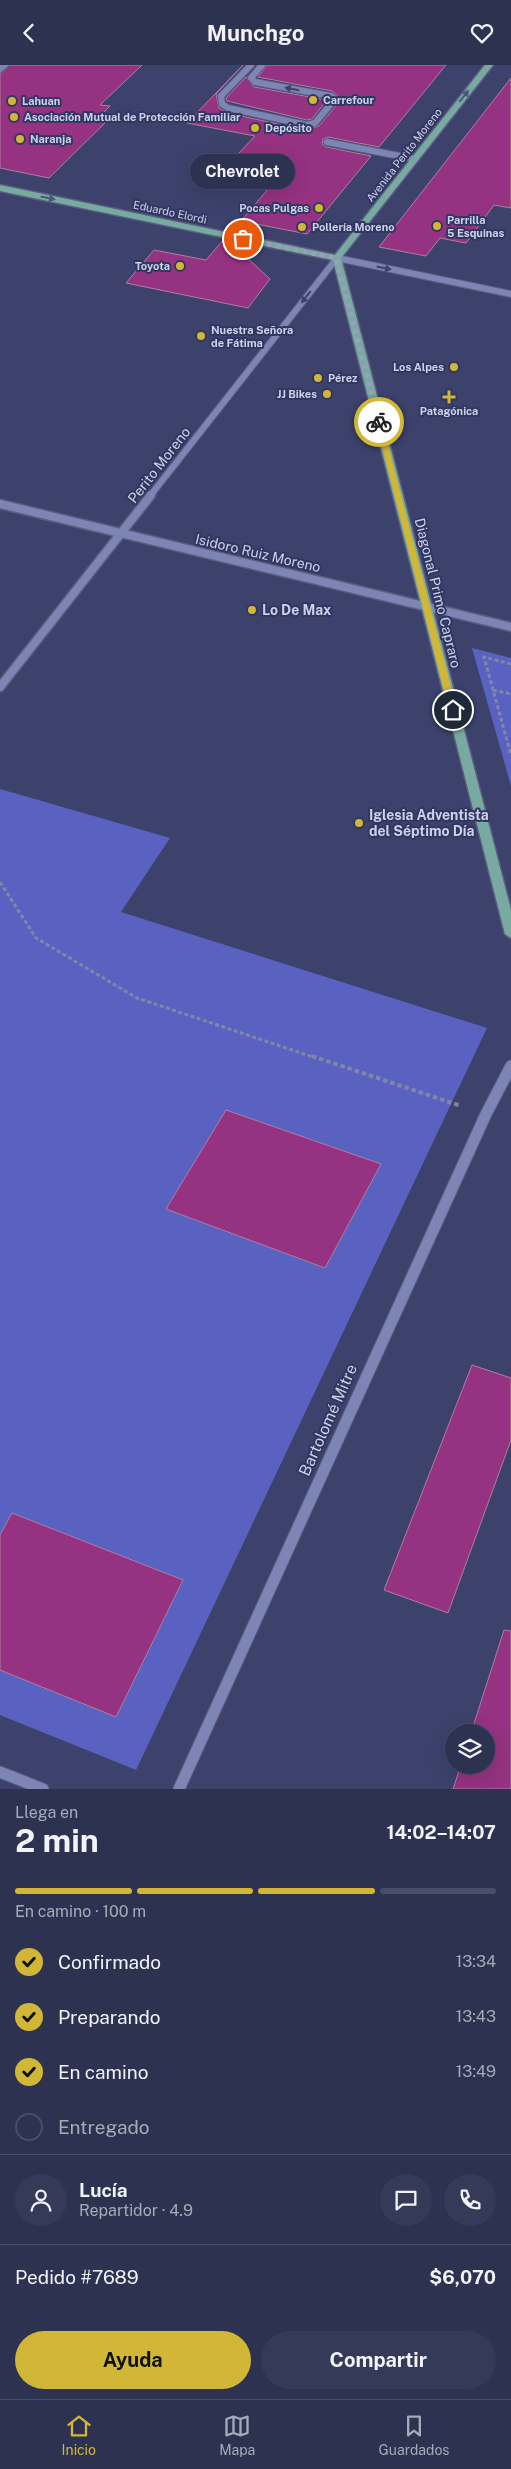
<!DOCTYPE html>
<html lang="es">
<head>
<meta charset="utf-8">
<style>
  body { margin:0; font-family:"Public Sans",sans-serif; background:#353a58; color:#f1f3f6; height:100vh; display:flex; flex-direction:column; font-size:19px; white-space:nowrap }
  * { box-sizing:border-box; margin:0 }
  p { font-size:16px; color:#a7aab7 }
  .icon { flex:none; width:28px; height:28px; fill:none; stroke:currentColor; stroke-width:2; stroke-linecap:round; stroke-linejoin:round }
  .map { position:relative; height:1724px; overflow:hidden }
  .sheet { display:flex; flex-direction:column; background:#2d3251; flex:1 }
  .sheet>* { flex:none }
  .tools { position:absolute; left:445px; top:1659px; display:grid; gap:10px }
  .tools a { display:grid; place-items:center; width:50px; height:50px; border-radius:50%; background:#2d3251; box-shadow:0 5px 20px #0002,0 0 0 1px #484d68; font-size:25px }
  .pin { position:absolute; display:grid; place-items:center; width:42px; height:42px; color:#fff; margin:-21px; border:2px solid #fff; border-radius:50%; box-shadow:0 1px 5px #0007 }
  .courier { position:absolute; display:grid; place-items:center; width:50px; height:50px; margin:-25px; border:4px solid #d2b736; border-radius:50%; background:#fff; color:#222; box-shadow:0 1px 6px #0007 }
  .bubble { position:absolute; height:35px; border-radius:18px; background:#2d3251; box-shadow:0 5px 20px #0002,0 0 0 1px #484d68; font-size:16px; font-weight:700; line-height:35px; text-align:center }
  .headline em { font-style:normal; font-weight:700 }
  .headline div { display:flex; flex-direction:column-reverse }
  .headline { display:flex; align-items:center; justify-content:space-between; height:85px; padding:0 15px }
  h1 { font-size:32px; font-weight:700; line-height:38px }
  .bar { display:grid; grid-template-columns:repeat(4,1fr); gap:8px 5px; align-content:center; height:60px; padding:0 15px }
  .bar i { height:6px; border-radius:4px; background:#484d68 }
  .bar .on { background:#d2b736 }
  .bar p { grid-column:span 4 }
  .line { display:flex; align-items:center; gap:12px; padding:0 15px; border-top:1px solid #484d68 }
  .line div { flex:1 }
  .round { display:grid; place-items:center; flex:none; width:52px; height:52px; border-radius:26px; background:#353a58 }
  ol { padding:0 15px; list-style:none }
  li { display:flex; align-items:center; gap:15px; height:55px }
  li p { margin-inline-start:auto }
  li .icon { padding:5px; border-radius:50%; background:#d2b736; color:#111; stroke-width:4 }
  li:last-child { color:#a7aab7 }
  li i { width:28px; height:28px; border:2px solid #484d68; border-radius:50% }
  .button { display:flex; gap:10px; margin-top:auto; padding:10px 15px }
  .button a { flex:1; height:58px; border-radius:30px; background:#d2b736; color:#111; font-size:20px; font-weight:700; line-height:58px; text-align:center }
  .button a+a { background:#353a58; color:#f1f3f6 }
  header { display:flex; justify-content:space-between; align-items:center; height:65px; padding:0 15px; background:#2d3251; font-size:22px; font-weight:700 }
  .menu { display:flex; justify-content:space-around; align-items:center; height:70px; border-top:1px solid #484d68; background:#2d3251; font-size:14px; color:#a7aab7 }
  .menu a { display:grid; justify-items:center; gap:2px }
  .menu .on { color:#d2b736 }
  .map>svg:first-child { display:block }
  .green { fill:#5a62c1 }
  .building { fill:#953281; stroke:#ad7fa0 }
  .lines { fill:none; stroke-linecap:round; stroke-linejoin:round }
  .minor-far2-casing { stroke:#5a5e81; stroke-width:8 }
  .minor-far1-casing { stroke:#5a5e81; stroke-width:11 }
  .minor-casing { stroke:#5a5e81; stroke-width:13 }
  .major-casing { stroke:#5a5e81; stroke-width:3 }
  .path-far1 { stroke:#8186a9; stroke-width:3; stroke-dasharray:4 2.5; stroke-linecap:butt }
  .path { stroke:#8186a9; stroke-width:4; stroke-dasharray:4.5 3; stroke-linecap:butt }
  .minor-far2 { stroke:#7d85b4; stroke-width:6 }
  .minor-far1 { stroke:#7d85b4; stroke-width:8 }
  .minor { stroke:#7d85b4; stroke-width:11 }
  .major { fill:#79aaa1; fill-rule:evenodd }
  .oneway { fill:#3d436d }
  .oneway2 { fill:#475a74 }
  .route { fill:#d2b736 }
  .done { stroke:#9a9fbf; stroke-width:5; stroke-dasharray:0 9 }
  .poi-dot { fill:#d2b736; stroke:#323761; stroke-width:2 }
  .labels { text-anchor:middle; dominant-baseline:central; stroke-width:4; stroke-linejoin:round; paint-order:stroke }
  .far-poi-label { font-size:11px; font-weight:bold; fill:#ccd1eb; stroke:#323761; text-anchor:start }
  .far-street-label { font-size:11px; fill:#ccd1eb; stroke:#323761 }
  .street-label { font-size:14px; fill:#ccd1eb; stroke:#323761 }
  .poi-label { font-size:14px; font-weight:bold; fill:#ccd1eb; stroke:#323761; text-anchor:start }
  .near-street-label { font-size:16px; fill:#ccd1eb; stroke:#323761 }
</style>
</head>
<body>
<header><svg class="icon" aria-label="back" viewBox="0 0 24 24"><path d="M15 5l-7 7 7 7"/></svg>Munchgo<svg class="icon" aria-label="heart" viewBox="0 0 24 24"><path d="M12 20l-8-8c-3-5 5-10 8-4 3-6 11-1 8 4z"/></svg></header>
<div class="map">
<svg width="511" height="1724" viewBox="0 0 511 1724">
  <rect width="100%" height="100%" fill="#3c426c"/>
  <path class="green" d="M472 583 511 593V721Z
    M0 724 170 773 121 847 487 963 136 1705 0 1650Z"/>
  <path class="building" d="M10 0H142L100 40 110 41 98 53 108 55 49 113 0 103V9Z
    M243 0 216 29 219 43 227 48 306 65 319 61 339 37V32L332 26 258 12 267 0H446L379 82 328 72 323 74 322 79 326 82 371 91 307 169 241 156 274 117 222 106 255 71 187 58Z
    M246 12 254 22 327 35 312 54 307 55 227 36 226 33Z
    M511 13V143L494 140 466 178 440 173 426 191 379 182Z
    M224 174 228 175 270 214 248 243 126 218 154 185 206 195Z
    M226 1045 381 1099 325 1203 166 1144Z
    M472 1300 511 1313V1375L448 1548 384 1525Z
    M12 1448 183 1515 116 1652 0 1605V1470Z
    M504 1565 511 1566V1724H453L461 1700H486V1668H471Z"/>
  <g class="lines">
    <g class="minor-far2-casing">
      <path id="minor-far2" d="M251 0 221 31 222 39 228 43 307 60 315 58 335 34 331 31 255 17 251 13 262 0
        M0 4 5 0
        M327 77 415 94
        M150 431 337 193 511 229"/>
    </g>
    <g class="minor-far1-casing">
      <path id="minor-far1" d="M0 439 511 562
        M0 622 151 430"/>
    </g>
    <g class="minor-casing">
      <path id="minor" d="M0 1707 43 1724
        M179 1724 486 1049 511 1001"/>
    </g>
    <g class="major-casing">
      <path id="major" d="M485 0H493L341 193 511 845V873L505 869 333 195 0 126V120L335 190Z"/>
    </g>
    <path class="path-far1" d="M511 599 484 592 511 690
      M493 625 511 629
      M0 817 36 873 137 933 316 993"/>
    <path class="path" d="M312 991 461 1041"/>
    <use href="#minor-far2" class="minor-far2"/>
    <use href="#minor-far1" class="minor-far1"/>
    <use href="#minor" class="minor"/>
    <use href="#major" class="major"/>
  </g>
  <defs><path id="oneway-solid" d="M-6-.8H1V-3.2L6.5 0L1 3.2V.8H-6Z" transform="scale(1.25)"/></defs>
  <g class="oneway">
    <use href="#oneway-solid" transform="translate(292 24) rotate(-170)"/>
    <use href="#oneway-solid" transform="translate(384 203) rotate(12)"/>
    <use href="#oneway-solid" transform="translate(306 232) rotate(128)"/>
  </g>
  <g class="oneway2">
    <use href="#oneway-solid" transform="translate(464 31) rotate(-52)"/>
    <use href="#oneway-solid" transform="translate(48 133) rotate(12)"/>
  </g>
  <path class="route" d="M379 355 382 357 457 645 453 647 449 645 376 357Z"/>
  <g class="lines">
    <path class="done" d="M243 174 336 193 379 357"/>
  </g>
  <g class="poi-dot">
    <circle cx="313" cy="35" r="5"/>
    <circle cx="12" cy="36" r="5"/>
    <circle cx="14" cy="52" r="5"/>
    <circle cx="255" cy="63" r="5"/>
    <circle cx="20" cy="74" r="5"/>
    <circle cx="319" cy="143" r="5"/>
    <circle cx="437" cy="161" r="5"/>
    <circle cx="302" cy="162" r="5"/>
    <circle cx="180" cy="201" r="5"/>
    <circle cx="201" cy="271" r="5"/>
    <circle cx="454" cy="302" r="5"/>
    <circle cx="318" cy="313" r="5"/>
    <circle cx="327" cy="329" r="5"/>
    <path d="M446.5 324.5h5v5h5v5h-5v5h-5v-5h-5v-5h5z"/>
    <circle cx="252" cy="545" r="5"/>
    <circle cx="359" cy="758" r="5"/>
  </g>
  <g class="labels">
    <g class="far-poi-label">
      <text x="323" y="35">Carrefour</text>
      <text x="22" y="36">Lahuan</text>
      <text x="24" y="52">Asociación Mutual de Protección Familiar</text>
      <text x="265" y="63">Depósito</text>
      <text x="30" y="74">Naranja</text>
      <text x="309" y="143" text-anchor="end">Pocas Pulgas</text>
      <text x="447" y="155">Parrilla<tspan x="447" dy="13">5 Esquinas</tspan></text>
      <text x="312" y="162">Pollería Moreno</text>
      <text x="170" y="201" text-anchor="end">Toyota</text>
      <text x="211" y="265">Nuestra Señora<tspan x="211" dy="13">de Fátima</tspan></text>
      <text x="444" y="302" text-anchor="end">Los Alpes</text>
      <text x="328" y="313">Pérez</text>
      <text x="317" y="329" text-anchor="end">JJ Bikes</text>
      <text x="449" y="346" text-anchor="middle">Patagónica</text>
    </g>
    <g class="far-street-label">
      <text transform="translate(404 90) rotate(-52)">Avenida Perito Moreno</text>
      <text transform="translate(170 147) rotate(12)">Eduardo Elordi</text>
    </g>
    <g class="street-label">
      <text transform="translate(159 400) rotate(-52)">Perito Moreno</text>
      <text transform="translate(258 488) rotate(13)">Isidoro Ruiz Moreno</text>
      <text transform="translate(438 528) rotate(76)">Diagonal Primo Capraro</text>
    </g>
    <g class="poi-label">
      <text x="262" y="545">Lo De Max</text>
      <text x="369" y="750">Iglesia Adventista<tspan x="369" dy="16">del Séptimo Día</tspan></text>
    </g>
    <g class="near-street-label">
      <text transform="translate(328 1355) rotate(-66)">Bartolomé Mitre</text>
    </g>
  </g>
</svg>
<div class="tools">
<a><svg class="icon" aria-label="layers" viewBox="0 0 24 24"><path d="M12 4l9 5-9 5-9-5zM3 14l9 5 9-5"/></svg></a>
</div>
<div class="pin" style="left:243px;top:174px;background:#ea580c"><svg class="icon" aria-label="bag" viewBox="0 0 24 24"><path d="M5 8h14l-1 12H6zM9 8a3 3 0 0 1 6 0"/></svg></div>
<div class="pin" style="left:453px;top:645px;background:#1f2937"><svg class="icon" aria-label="home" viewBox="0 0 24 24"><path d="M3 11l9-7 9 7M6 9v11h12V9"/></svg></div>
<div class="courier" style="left:379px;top:357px"><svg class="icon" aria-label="bike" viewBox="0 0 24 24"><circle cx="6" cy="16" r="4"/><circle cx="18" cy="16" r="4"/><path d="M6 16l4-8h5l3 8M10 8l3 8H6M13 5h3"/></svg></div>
<div class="bubble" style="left:190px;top:89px;width:105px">Chevrolet</div>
</div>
<section class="sheet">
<div class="headline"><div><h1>2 min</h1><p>Llega en</p></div><em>14:02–14:07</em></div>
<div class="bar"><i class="on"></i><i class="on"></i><i class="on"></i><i></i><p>En camino · 100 m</p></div>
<ol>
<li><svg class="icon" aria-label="check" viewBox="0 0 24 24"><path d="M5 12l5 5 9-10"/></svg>Confirmado<p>13:34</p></li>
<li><svg class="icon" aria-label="check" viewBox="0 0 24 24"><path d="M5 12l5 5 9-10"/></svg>Preparando<p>13:43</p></li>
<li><svg class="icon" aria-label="check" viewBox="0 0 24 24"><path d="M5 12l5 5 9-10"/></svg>En camino<p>13:49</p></li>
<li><i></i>Entregado</li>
</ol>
<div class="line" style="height:90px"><a class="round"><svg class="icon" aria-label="person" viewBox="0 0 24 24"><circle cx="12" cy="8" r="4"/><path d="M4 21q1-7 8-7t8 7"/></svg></a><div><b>Lucía</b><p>Repartidor · 4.9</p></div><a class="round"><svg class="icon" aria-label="chat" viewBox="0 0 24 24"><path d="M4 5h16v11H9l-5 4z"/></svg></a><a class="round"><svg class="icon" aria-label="phone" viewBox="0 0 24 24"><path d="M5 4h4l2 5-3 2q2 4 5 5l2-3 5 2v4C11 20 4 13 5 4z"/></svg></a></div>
<div class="line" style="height:65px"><div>Pedido #7689</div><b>$6,070</b></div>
<div class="button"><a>Ayuda</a><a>Compartir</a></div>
</section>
<nav class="menu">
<a class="on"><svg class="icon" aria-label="home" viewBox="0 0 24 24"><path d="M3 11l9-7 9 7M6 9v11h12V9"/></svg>Inicio</a>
<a><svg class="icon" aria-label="map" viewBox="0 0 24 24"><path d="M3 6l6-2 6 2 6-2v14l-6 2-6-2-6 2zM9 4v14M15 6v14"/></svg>Mapa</a>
<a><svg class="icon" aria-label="saved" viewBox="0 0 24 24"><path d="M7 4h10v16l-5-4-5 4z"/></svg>Guardados</a>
</nav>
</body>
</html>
